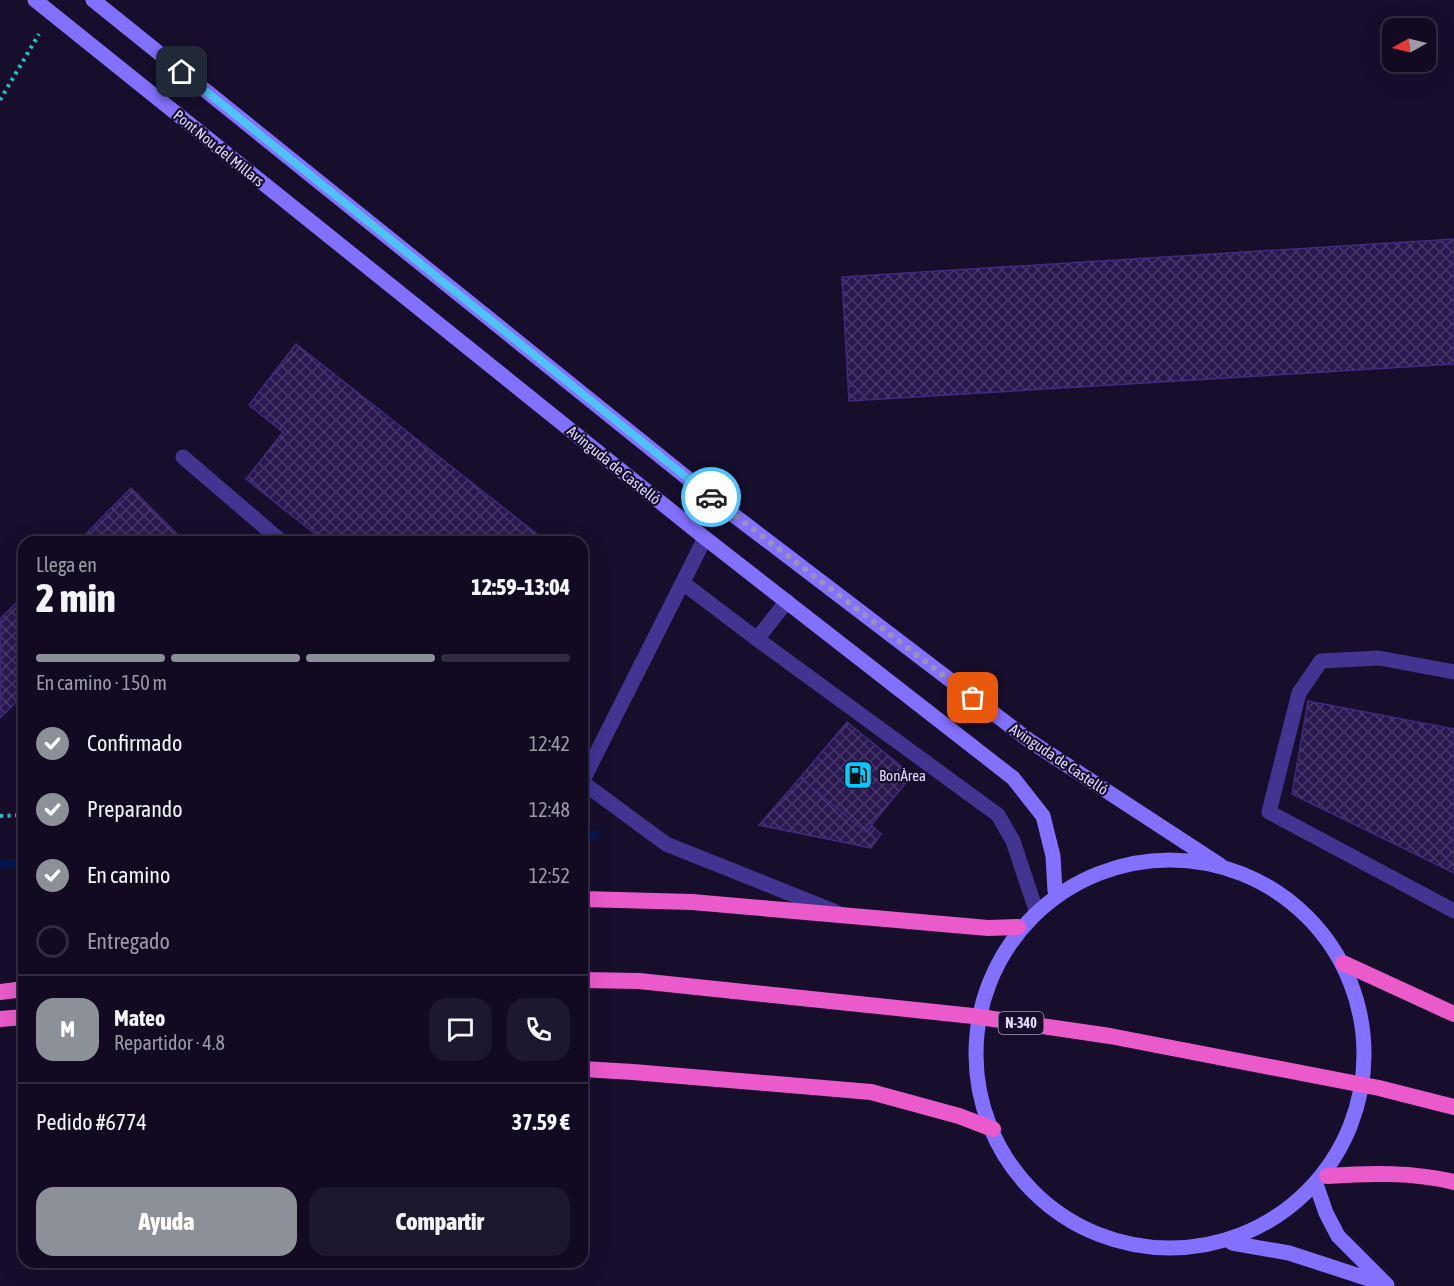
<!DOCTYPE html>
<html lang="es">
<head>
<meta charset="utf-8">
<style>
  body { margin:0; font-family:"Asap Condensed",sans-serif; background:#1e182e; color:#f1f3f6; height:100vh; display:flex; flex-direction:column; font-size:22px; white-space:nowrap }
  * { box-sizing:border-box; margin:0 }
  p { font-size:20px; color:#9c9aa5 }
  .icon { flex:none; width:33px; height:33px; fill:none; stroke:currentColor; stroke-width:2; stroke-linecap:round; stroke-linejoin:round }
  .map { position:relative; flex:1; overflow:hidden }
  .details { position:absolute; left:18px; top:536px; width:570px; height:732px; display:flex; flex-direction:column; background:#110a21; border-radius:18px; box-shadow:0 6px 24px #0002,0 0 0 2px #302b3f }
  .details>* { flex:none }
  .needle { width:39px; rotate:262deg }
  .fabs { position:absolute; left:1382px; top:18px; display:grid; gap:12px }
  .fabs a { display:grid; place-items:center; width:54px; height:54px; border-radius:12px; background:#110a21; box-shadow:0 6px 24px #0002,0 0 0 2px #302b3f; font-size:30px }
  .pin { position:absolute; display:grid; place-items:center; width:51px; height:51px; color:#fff; margin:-26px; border-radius:12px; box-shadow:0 3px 9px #0006 }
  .courier { position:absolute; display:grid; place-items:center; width:60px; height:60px; margin:-30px; border:4px solid #4fc3f7; border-radius:50%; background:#fff; color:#222; box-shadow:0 2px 8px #0007 }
  .head em { font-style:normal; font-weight:800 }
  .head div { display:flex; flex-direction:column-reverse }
  .head { display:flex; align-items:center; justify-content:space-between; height:102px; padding:0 18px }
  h1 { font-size:39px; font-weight:800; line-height:45px }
  .bar { display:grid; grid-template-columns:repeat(4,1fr); gap:9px 6px; align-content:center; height:72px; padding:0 18px }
  .bar i { height:8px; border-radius:4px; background:#302b3f }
  .bar .active { background:#8c9099 }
  .bar p { grid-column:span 4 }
  .line { display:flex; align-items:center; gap:15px; padding:0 18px; border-top:2px solid #302b3f }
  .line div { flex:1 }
  .round { display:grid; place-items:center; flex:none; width:63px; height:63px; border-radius:18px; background:#1e182e }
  ol { padding:0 18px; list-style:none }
  li { display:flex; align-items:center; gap:18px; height:66px }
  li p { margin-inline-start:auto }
  li .icon { padding:6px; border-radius:50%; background:#8c9099; color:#fff; stroke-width:4 }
  li:last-child { color:#9c9aa5 }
  li i { width:33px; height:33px; border:3px solid #302b3f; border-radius:50% }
  .action { display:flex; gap:12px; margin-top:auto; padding:12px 18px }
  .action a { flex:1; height:69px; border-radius:18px; background:#8c9099; color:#fff; font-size:24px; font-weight:800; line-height:69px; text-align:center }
  .action a+a { background:#1e182e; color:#f1f3f6 }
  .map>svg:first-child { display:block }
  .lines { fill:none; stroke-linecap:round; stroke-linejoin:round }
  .stream { stroke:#05184e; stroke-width:9 }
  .building { fill:url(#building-cross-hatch); stroke:#42287e; stroke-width:1.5 }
  .path { stroke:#23c1c9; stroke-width:4; stroke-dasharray:3 4.5; stroke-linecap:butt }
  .service { stroke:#423490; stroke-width:15 }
  .secondary { stroke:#8470ff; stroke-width:15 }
  .trunk { stroke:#ea5aca; stroke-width:16 }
  .done { stroke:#9b92b5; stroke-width:6; stroke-dasharray:0 10.8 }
  .route { stroke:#4fc3f7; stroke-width:8 }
  .labels { text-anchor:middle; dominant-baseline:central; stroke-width:4.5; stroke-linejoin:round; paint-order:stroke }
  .shield { fill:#170e2c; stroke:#a59cc0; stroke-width:1.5 }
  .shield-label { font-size:14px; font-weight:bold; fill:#e2d9ff }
  .street-label { font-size:15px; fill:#e2d9ff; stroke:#170e2c }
  .poi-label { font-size:15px; fill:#e2d9ff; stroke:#170e2c; text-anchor:start }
</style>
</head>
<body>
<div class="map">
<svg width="1454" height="1286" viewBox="0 0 1454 1286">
  <defs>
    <pattern id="building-cross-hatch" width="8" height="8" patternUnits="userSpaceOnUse" patternTransform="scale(1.5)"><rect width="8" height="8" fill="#29184f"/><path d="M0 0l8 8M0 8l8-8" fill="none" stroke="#483969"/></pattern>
  </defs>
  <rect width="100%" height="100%" fill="#170e2c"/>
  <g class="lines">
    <path class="stream" d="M582 835H596
      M0 864 24 863"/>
  </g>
  <path class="building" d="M1454 239V364L849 401 842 277Z
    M296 344 547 542H325L246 479 283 432 249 405Z
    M131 488 180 537 176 542H78Z
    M24 595V694L0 718V619Z
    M1308 701 1454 729V873L1292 794Z
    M847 722 912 775 866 832 800 778Z
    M800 778 866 832 872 826 881 834 871 848 759 825Z"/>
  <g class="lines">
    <path class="path" d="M0 100 39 34
      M0 816 24 815"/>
    <path class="service" d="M183 457 282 542
      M683 583 757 639 998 815 1013 841 1035 907
      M757 639 787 601
      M1454 672 1379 658 1321 661 1299 693 1269 812 1454 911
      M582 782 666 844 836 912
      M582 782 705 538"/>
    <path class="secondary" d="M35 0 705 538 1013 778 1043 816 1053 856 1055 891
      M93 0 727 510 1030 741 1220 865
      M976 1054a194 194 0 1 1 388 0a194 194 0 1 1-388 0Z
      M1317 1187 1326 1213 1338 1236 1385 1283
      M1232 1243 1289 1253 1387 1285"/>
    <path class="trunk" d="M582 899 692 902 988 928 1018 927
      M1343 963 1454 1014
      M582 980 639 981 973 1016 1110 1036 1379 1088 1454 1107
      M0 992 24 989
      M0 1019 24 1017
      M582 1069 633 1072 871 1092 959 1116 993 1129
      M1327 1176C1370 1173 1413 1172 1454 1182"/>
  </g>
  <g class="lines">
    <path class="done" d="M711 497 973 698"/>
    <path class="route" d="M182 72 711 497"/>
  </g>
  <defs>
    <g id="fuel-square" transform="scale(1.5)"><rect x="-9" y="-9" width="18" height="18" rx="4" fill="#05cbff" stroke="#170e2c"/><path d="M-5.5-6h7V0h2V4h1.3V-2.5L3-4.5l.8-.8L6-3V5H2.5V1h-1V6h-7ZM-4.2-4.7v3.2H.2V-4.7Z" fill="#111"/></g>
  </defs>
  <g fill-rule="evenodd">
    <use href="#fuel-square" x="858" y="775"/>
  </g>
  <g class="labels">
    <rect class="shield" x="998.5" y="1012" width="45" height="22" rx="4.5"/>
    <g class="shield-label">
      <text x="1021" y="1023">N-340</text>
    </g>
    <g class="street-label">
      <text transform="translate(219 148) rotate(39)">Pont Nou del Millars</text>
      <text transform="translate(614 465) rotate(39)">Avinguda de Castelló</text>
      <text transform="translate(1059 759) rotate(34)">Avinguda de Castelló</text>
    </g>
    <g class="poi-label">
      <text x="879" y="775">BonÀrea</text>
    </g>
  </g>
</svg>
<div class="fabs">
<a><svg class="needle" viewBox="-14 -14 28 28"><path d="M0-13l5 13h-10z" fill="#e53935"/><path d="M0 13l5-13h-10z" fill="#9c9aa5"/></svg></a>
</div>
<div class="pin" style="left:973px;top:698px;background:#ea580c"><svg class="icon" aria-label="bag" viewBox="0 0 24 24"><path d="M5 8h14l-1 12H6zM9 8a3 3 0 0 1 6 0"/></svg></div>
<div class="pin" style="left:182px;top:72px;background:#1f2937"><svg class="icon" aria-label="home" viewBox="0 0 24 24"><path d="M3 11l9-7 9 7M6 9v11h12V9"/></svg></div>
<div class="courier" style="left:711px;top:497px"><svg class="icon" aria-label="car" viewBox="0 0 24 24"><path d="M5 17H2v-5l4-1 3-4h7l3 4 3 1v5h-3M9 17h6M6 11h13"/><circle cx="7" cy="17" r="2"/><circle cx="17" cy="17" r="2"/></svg></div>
<section class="details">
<div class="head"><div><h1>2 min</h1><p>Llega en</p></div><em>12:59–13:04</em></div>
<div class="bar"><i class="active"></i><i class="active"></i><i class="active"></i><i></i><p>En camino · 150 m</p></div>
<ol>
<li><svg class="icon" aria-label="check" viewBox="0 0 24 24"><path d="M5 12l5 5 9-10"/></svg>Confirmado<p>12:42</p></li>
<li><svg class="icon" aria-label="check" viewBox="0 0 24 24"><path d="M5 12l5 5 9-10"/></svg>Preparando<p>12:48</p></li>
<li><svg class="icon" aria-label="check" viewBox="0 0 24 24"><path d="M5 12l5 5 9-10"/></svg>En camino<p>12:52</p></li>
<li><i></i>Entregado</li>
</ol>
<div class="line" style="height:108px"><b class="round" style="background:#8c9099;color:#fff">M</b><div><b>Mateo</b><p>Repartidor · 4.8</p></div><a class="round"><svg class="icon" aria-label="chat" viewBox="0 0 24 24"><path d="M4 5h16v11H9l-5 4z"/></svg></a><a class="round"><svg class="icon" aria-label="phone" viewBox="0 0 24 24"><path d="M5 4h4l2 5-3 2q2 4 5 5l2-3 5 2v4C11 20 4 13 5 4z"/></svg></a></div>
<div class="line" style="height:78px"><div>Pedido #6774</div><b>37.59 €</b></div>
<div class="action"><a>Ayuda</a><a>Compartir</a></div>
</section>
</div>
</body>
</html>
